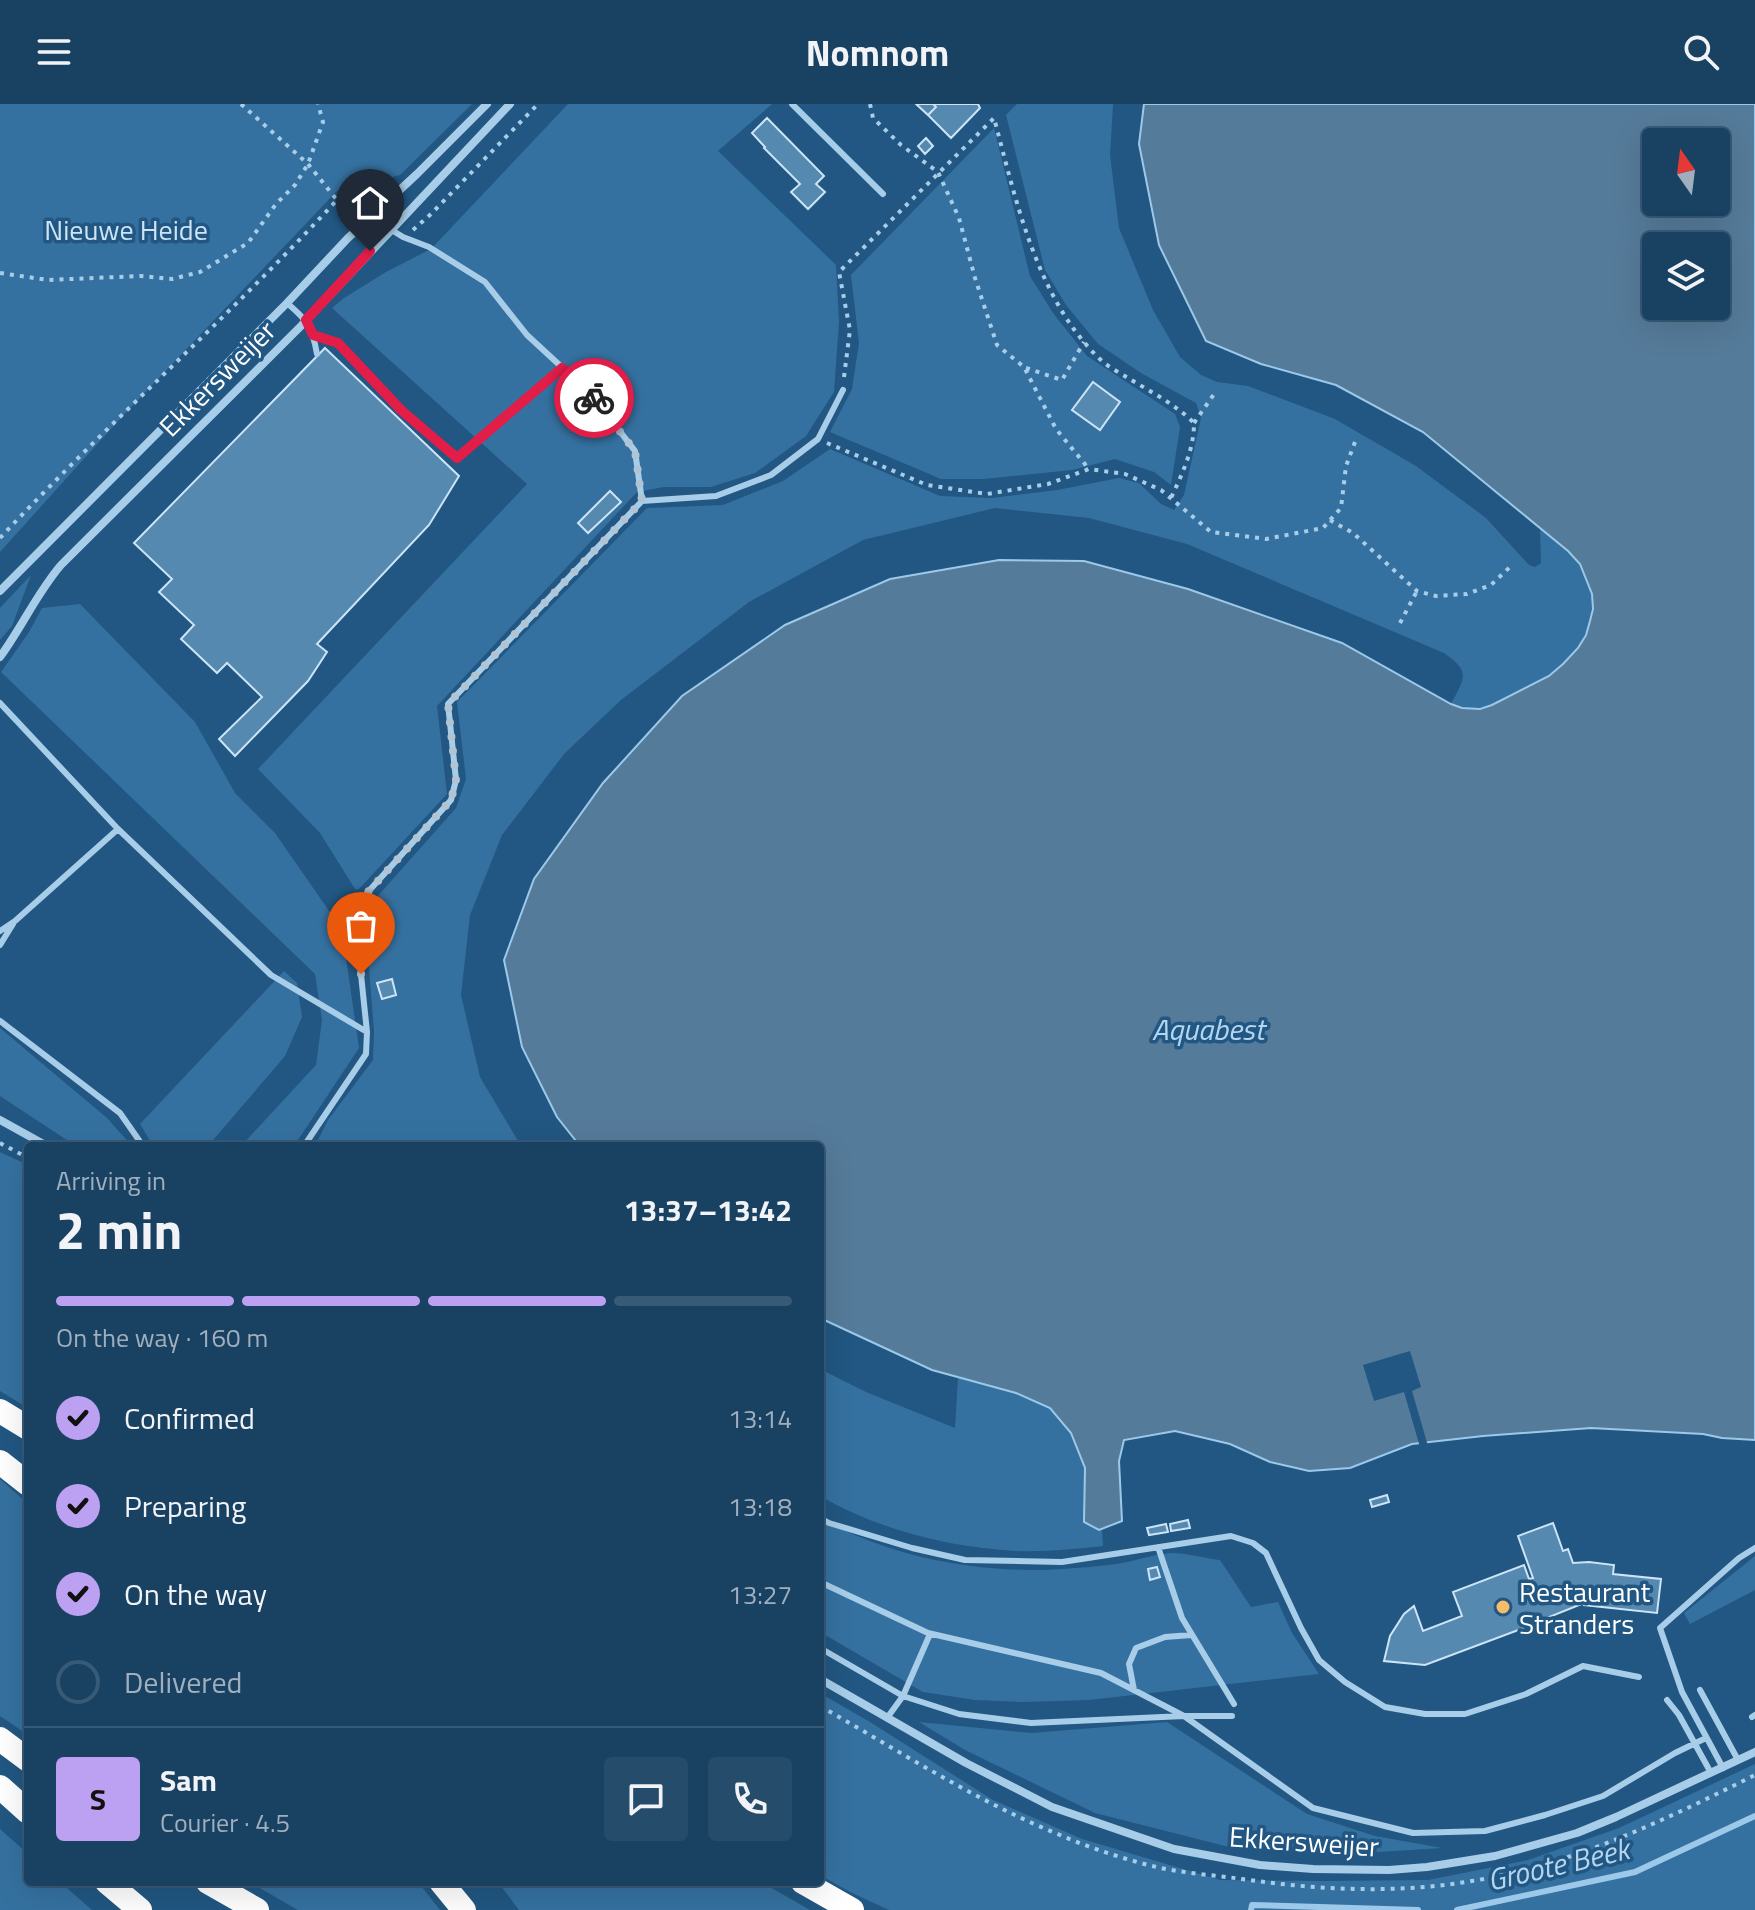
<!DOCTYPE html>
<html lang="en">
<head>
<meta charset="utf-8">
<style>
  body { margin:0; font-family:"Titillium Web",sans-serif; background:#264c6b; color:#f1f3f6; height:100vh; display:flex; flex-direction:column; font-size:30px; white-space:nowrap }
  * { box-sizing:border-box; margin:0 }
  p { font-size:26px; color:#9fafbe }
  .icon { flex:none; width:44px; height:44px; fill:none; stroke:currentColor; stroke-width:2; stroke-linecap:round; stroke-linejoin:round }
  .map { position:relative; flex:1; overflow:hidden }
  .side { position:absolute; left:24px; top:1038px; width:800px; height:744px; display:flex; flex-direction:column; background:#194162; border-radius:8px; box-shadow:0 8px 32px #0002,0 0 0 2px #375a77 }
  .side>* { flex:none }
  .needle { width:52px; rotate:346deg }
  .tools { position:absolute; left:1642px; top:24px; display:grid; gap:16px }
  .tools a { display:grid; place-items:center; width:88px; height:88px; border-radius:8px; background:#194162; box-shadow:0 8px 32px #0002,0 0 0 2px #375a77; font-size:40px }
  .pin { position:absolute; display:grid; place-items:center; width:68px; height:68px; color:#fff; margin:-82px -34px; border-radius:50% 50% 50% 0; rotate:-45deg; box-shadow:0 0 8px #0007 }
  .pin .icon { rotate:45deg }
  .courier { position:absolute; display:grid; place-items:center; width:80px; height:80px; margin:-40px; border:6px solid #e11d48; border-radius:50%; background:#fff; color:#222; box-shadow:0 2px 10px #0007 }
  .summary em { font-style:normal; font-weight:700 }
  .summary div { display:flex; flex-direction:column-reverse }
  .summary { display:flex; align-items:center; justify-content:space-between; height:136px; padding:0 32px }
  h1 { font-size:52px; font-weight:700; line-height:60px }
  .bar { display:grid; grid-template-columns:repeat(4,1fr); gap:12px 8px; align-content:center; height:96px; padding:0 32px }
  .bar i { height:10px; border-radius:6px; background:#375a77 }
  .bar .active { background:#bca0f2 }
  .bar p { grid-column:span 4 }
  .line { display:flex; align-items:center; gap:20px; padding:0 32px; border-top:2px solid #375a77 }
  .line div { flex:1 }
  .round { display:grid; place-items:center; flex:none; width:84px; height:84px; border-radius:8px; background:#264c6b }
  ol { padding:0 32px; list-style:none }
  li { display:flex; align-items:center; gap:24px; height:88px }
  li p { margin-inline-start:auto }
  li .icon { padding:8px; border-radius:50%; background:#bca0f2; color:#111; stroke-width:4 }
  li:last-child { color:#9fafbe }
  li i { width:44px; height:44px; border:4px solid #375a77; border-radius:50% }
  header { display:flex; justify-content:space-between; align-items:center; height:104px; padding:0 32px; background:#194162; font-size:36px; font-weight:700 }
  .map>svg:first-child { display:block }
  .green { fill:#3571a0 }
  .water { fill:#557b9a; stroke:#9cc9e9; stroke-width:2; fill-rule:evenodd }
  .pier { fill:#215782 }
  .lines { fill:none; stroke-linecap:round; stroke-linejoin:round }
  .stream { stroke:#9cc9e9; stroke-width:6 }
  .building { fill:#5689b0; stroke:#cce4f6; stroke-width:2 }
  .path { stroke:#a8cde8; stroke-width:4; stroke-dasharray:4 6; stroke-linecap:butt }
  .service { stroke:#a8cde8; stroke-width:6 }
  .minor { stroke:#a8cde8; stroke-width:8 }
  .motorway { stroke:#fff; stroke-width:24 }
  .done { stroke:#b1c4d3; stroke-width:8; stroke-dasharray:0 14.4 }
  .route { stroke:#e11d48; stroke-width:10 }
  .poi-dot { fill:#f5bc69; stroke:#215782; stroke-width:3 }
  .labels { text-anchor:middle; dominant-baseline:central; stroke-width:7; stroke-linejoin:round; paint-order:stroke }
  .park-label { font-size:28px; fill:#cce4f6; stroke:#215782 }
  .street-label { font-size:28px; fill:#fff; stroke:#215782 }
  .poi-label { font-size:28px; fill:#fff; stroke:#215782; text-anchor:start }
  .water-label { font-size:30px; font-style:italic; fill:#b3d6f0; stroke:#215782 }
</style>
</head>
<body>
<header><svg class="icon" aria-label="menu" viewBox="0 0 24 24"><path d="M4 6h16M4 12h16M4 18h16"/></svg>Nomnom<svg class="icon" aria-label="search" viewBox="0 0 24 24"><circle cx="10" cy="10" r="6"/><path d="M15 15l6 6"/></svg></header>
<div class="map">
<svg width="1755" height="1806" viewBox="0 0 1755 1806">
  <rect width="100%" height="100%" fill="#215782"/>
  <path class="green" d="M0 0H472L400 71 337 87 118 317 0 448Z
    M568 0H772L718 47 836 161 839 218 834 288 806 332 755 369 711 383H664L637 388 437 602 447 690 358 786 355 785 320 729 258 665 527 380 332 204 344 194 386 168 431 145Z
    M1017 0H1113L1110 51 1119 124 1153 206 1180 253 1201 271 1217 278 1248 282 1335 315 1416 362 1486 414 1529 461 1535 463 1541 459 1540 424C1553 435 1571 447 1581 461 1603 495 1590 536 1562 561 1548 574 1532 582 1515 590 1491 601 1477 610 1451 600 1465 573 1471 568 1444 549L1187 440 1089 414 995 404 863 436 749 498 621 596 564 650 502 731 470 811 461 891 480 973 521 1042H315L328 1016 373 956 374 927 365 815 376 794 456 704 466 675 457 598 647 404 723 401 783 377 830 345 940 392 992 394 1057 386 1119 374 1139 379 1161 400 1174 406 1184 391 1201 314 1196 299 1141 269 1098 240 1066 201 1045 166 1006 11Z
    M994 24 1030 172 1053 209 1087 252 1175 310 1180 323 1171 381 1154 368 1115 355 1072 366 983 375H941L830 328 852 285 859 239 851 171Z
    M31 471 12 522 0 536V504Z
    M80 500 195 618 235 689 275 729 334 814 344 840 359 944 294 1042H241L316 961 322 916 315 870 1 568 29 528 42 504Z
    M284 867 297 879 302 913 285 952 208 1042H153L140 1020Z
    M0 924 107 1014 132 1042H76L0 992Z
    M0 1048 28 1061V1304L0 1287Z
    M820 1265 866 1288 955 1324 958 1274 1016 1289 1050 1304 1071 1329 1085 1364 1084 1418 1099 1426 1102 1425 1103 1442C1075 1445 1045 1448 1016 1447 948 1443 879 1426 820 1392Z
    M0 1375 28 1400V1631L0 1612Z
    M820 1414C892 1454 980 1470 1062 1465 1080 1464 1099 1462 1117 1460 1135 1457 1154 1450 1171 1449 1187 1449 1204 1454 1220 1456L1251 1503 1278 1498 1292 1529 1319 1570 1089 1596 1022 1598 975 1596 923 1588 820 1528Z
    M1755 1452V1486L1690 1520 1684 1509Z
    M820 1589 870 1618 993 1696 1082 1735 1220 1776 1321 1777 1428 1776 1528 1756 1619 1724 1755 1660V1806H889L850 1788 820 1771Z
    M919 1618 1032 1629 1167 1618 1307 1710 1375 1732 1442 1744 1331 1751 1233 1744 1095 1709 965 1646Z
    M0 1725 28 1750V1778H60L92 1806H0Z
    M249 1778H418L440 1806H298Z
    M498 1778H761L810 1806H519Z"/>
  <path class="water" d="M1144 0H1755V1336L1722 1334 1703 1330 1591 1324 1483 1332 1412 1340 1350 1364 1309 1367 1270 1358 1230 1340 1175 1327 1124 1336 1119 1357 1122 1417 1099 1426 1084 1418 1085 1364 1071 1329 1050 1304 1016 1289 932 1266 820 1214V1042H580L557 1013 522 943 504 856 534 775 603 679 682 592 785 521 890 475 999 456 1084 457 1188 485 1342 539 1451 600 1462 604 1480 605 1492 601 1549 572 1563 560 1578 544 1586 531 1590 517 1593 505 1592 490 1580 460 1568 447 1423 328 1336 281 1261 260 1206 237 1159 141 1139 40ZM1656 38H1716V98H1656ZM1656 142H1716V202H1656Z"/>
  <path class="pier" d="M1410 1247 1421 1283 1412 1287 1428 1342 1420 1343 1404 1288 1374 1297 1363 1261Z"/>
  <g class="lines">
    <path class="stream" d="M1251 1806 1252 1801 1418 1806
      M1457 1806 1635 1768 1755 1712"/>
  </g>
  <path class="building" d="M916 0H933L936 3 928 11Z
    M933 0H978L980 4 951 34 928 11 936 3Z
    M767 14 824 72 816 80 825 88 808 105 791 88 800 80 764 44 765 43 752 29Z
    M926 34 933 42 925 50 918 42Z
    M325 244 459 372 429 421 317 540 327 548 308 577 235 652 219 635 262 593 227 559 217 569 181 535 194 521 159 488 172 475 134 439Z
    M1093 278 1120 298 1100 326 1072 306Z
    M610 387 621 398 588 429 578 419Z
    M392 875 396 891 382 895 377 879Z
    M1387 1391 1389 1398 1372 1403 1370 1396Z
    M1188 1416 1190 1424 1171 1427 1170 1420Z
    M1553 1419 1563 1447 1568 1445 1573 1459 1589 1458 1614 1461 1613 1470 1661 1475 1657 1509 1584 1501V1499L1544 1515 1545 1516 1425 1561 1384 1557 1390 1532 1404 1510 1414 1502 1423 1527 1462 1512 1453 1488 1524 1461 1529 1475 1533 1474 1518 1432Z
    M1166 1420 1168 1428 1149 1431 1147 1424Z
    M1157 1463 1160 1473 1150 1476 1148 1465Z"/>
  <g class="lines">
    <path class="path" d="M241 0 308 60 337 96 353 110
      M870 0 873 14 901 41 938 68 959 114 975 174 997 241 1024 263 1056 325 1089 365
      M413 126 431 110 538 0
      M0 169 48 176 141 172 172 175 200 168 248 139 276 100 295 81 308 60 323 18 318 0
      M1026 264 1062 276 1084 238
      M844 273 850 226 839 168 994 14C1016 96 1037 197 1102 257 1110 264 1120 269 1128 274 1151 288 1175 300 1194 319 1194 346 1182 370 1171 394
      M1194 319 1214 290
      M827 339 927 381 987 390 1048 380 1089 365 1125 370 1161 386 1211 428 1266 435 1323 424 1341 404 1346 362 1355 338
      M1330 416 1353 429 1417 487 1436 492 1467 490 1491 481 1512 461
      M0 434C109 318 229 213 337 96
      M1400 519 1417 487
      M0 1039 28 1054
      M820 1602C899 1647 976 1697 1060 1731 1090 1744 1121 1754 1152 1762 1181 1769 1213 1771 1242 1775 1319 1786 1395 1790 1472 1777 1572 1761 1665 1716 1755 1671"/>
    <path class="service" d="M792 0 883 90
      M390 125 403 133 429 143 485 178 527 231 592 291 635 347 642 397
      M287 199C308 217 312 222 317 250
      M313 231 338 239 401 306 457 354 562 264
      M0 599 118 725 271 871 367 928
      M0 827 15 817 118 725
      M0 841 13 820
      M0 917 120 1009 143 1042
      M304 1042 366 950 367 928 355 813 367 789 451 696 456 676 448 600 642 397 716 392 771 371 818 335 843 286
      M820 1414 829 1419 912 1444 965 1456 1062 1458 1231 1432 1253 1439 1266 1449 1301 1524 1319 1556 1345 1578 1385 1603 1425 1610H1465L1526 1590 1583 1562 1639 1573
      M1158 1443 1182 1514 1234 1600
      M820 1478 928 1529 1101 1569 1184 1612H1232
      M820 1544 903 1592 959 1610 1031 1619 1184 1612 1313 1704 1413 1729 1485 1727 1545 1711 1603 1692 1675 1649 1706 1634
      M1134 1586 1129 1560 1136 1544 1165 1533 1191 1531
      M1700 1586 1738 1656
      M1667 1596 1679 1611 1711 1669
      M1752 1613 1755 1611
      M887 1614 903 1592 930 1530
      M1723 1664 1682 1588 1660 1524 1739 1454 1755 1444"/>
    <path class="minor" d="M0 487 287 199 348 134 417 70 487 0
      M0 553C22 523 37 489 61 461L301 222 510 0
      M0 1016 47 1042
      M820 1575 966 1659 1052 1703 1174 1745 1260 1761 1313 1765 1389 1766 1427 1763 1495 1752 1577 1729 1616 1713 1755 1648"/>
    <path class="motorway" d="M0 1307 28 1324
      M0 1358 28 1380
      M0 1635 28 1656
      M0 1683 28 1708
      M107 1778 140 1806
      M208 1778 257 1806
      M441 1778 464 1806
      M803 1778 852 1806"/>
  </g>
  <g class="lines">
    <path class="done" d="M361 870 355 813 367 789 451 696 456 676 448 600 642 397 635 347 594 294"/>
    <path class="route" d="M370 147 306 216 313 231 338 239 401 306 457 354 562 264 594 294"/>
  </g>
  <circle class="poi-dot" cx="1503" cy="1503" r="8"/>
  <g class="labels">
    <g class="park-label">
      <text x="126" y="125">Nieuwe Heide</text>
    </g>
    <g class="street-label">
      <text transform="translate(217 274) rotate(-45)">Ekkersweijer</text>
      <text transform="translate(1304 1737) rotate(4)">Ekkersweijer</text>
    </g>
    <g class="poi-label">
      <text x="1519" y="1487">Restaurant<tspan x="1519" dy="32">Stranders</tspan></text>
    </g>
    <g class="water-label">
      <text x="1208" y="925">Aquabest</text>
      <text transform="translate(1558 1760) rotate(-13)">Groote Beek</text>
    </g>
  </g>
</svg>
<div class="tools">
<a><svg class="needle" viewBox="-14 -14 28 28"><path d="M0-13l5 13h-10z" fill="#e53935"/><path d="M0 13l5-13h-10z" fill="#9fafbe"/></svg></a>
<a><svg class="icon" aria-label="layers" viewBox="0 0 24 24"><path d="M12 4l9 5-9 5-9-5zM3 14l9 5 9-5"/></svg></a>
</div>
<div class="pin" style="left:361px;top:870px;background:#ea580c"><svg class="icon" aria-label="bag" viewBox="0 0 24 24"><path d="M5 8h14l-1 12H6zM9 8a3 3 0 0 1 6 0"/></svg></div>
<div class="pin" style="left:370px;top:147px;background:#1f2937"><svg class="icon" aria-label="home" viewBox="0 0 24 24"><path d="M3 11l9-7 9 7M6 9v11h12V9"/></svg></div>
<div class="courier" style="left:594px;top:294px"><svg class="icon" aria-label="bike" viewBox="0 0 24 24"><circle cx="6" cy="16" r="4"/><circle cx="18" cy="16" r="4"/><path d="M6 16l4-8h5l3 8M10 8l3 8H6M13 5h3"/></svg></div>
<section class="side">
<div class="summary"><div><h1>2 min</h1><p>Arriving in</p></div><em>13:37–13:42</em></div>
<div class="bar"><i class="active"></i><i class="active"></i><i class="active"></i><i></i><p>On the way · 160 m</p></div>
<ol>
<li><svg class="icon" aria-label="check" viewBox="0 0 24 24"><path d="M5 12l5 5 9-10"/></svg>Confirmed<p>13:14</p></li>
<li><svg class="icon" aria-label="check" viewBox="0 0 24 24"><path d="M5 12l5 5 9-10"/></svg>Preparing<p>13:18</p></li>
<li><svg class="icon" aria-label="check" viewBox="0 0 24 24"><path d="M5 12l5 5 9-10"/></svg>On the way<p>13:27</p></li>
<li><i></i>Delivered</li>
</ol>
<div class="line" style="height:144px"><b class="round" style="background:#bca0f2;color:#111">S</b><div><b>Sam</b><p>Courier · 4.5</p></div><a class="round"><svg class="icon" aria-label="chat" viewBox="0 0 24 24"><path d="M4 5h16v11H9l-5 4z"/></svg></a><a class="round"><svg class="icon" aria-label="phone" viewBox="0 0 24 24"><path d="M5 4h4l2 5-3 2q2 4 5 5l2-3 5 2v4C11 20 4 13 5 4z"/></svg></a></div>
</section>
</div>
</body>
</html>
